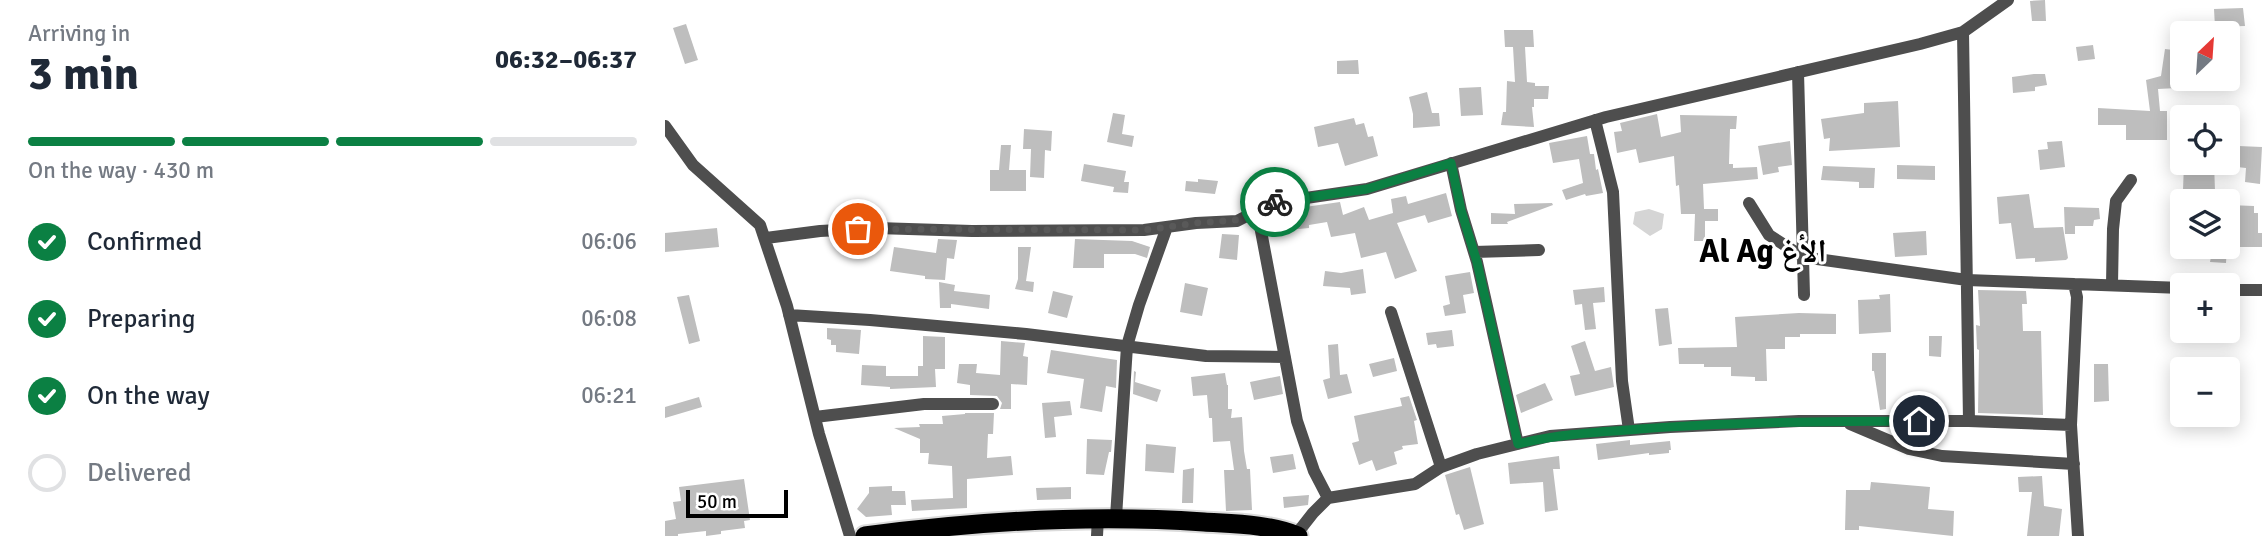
<!DOCTYPE html>
<html lang="en">
<head>
<meta charset="utf-8">
<style>
  body { margin:0; font-family:Signika,"Noto Naskh Arabic",sans-serif; background:#f6f6f7; color:#1f2937; height:100vh; display:flex; flex-direction:column; font-size:26px; white-space:nowrap }
  * { box-sizing:border-box; margin:0 }
  p { font-size:23px; color:#747a83 }
  .icon { flex:none; width:38px; height:38px; fill:none; stroke:currentColor; stroke-width:2; stroke-linecap:round; stroke-linejoin:round }
  .map { position:relative; flex:1; overflow:hidden }
  .side { display:flex; flex-direction:column; background:#fff; width:665px }
  .side>* { flex:none }
  .needle { width:46px; rotate:25deg }
  .tools { position:absolute; left:1505px; top:21px; display:grid; gap:14px }
  .tools a { display:grid; place-items:center; width:70px; height:70px; border-radius:7px; background:#fff; box-shadow:0 4px 18px #0003; font-size:35px }
  .scale { position:absolute; left:21px; bottom:18px; width:102px; box-sizing:border-box; padding-left:7px; border:4px solid #000; border-top:0; font-size:19px; line-height:24px; white-space:nowrap; color:#000; -webkit-text-stroke:5px #fff; paint-order:stroke }
  .pin { position:absolute; display:grid; place-items:center; width:60px; height:60px; color:#fff; margin:-30px; border:4px solid #fff; border-radius:50%; box-shadow:0 2px 7px #0007 }
  .courier { position:absolute; display:grid; place-items:center; width:70px; height:70px; margin:-35px; border:5px solid #0b8043; border-radius:50%; background:#fff; color:#222; box-shadow:0 2px 9px #0007 }
  .head em { font-style:normal; font-weight:700 }
  .head div { display:flex; flex-direction:column-reverse }
  .head { display:flex; align-items:center; justify-content:space-between; height:119px; padding:0 28px }
  h1 { font-size:46px; font-weight:700; line-height:52px }
  .bar { display:grid; grid-template-columns:repeat(4,1fr); gap:10px 7px; align-content:center; height:84px; padding:0 28px }
  .bar i { height:9px; border-radius:5px; background:#e0e1e3 }
  .bar .active { background:#0b8043 }
  .bar p { grid-column:span 4 }
  ol { padding:0 28px; list-style:none }
  li { display:flex; align-items:center; gap:21px; height:77px }
  li p { margin-inline-start:auto }
  li .icon { padding:7px; border-radius:50%; background:#0b8043; color:#fff; stroke-width:4 }
  li:last-child { color:#747a83 }
  li i { width:38px; height:38px; border:4px solid #e0e1e3; border-radius:50% }
  main { display:flex; flex:1; min-height:0 }
  .map>svg:first-child { display:block }
  .green { fill:#d5d5d5 }
  .building { fill:#bebebe }
  .lines { fill:none; stroke-linecap:round; stroke-linejoin:round }
  .trunk-casing { stroke:#dbdbdb; stroke-width:23 }
  .minor { stroke:#4e4e4e; stroke-width:12 }
  .trunk { stroke:#000; stroke-width:19 }
  .done { stroke:#595959; stroke-width:7; stroke-dasharray:0 12.6 }
  .route { stroke:#0b8043; stroke-width:9 }
  .labels { text-anchor:middle; dominant-baseline:central; stroke-width:6; stroke-linejoin:round; paint-order:stroke }
  .district-label { font-size:32px; font-weight:bold; fill:#000; stroke:#fff }
</style>
</head>
<body>
<main>
<section class="side">
<div class="head"><div><h1>3 min</h1><p>Arriving in</p></div><em>06:32–06:37</em></div>
<div class="bar"><i class="active"></i><i class="active"></i><i class="active"></i><i></i><p>On the way · 430 m</p></div>
<ol>
<li><svg class="icon" aria-label="check" viewBox="0 0 24 24"><path d="M5 12l5 5 9-10"/></svg>Confirmed<p>06:06</p></li>
<li><svg class="icon" aria-label="check" viewBox="0 0 24 24"><path d="M5 12l5 5 9-10"/></svg>Preparing<p>06:08</p></li>
<li><svg class="icon" aria-label="check" viewBox="0 0 24 24"><path d="M5 12l5 5 9-10"/></svg>On the way<p>06:21</p></li>
<li><i></i>Delivered</li>
</ol>
</section>
<div class="map">
<svg width="1597" height="536" viewBox="0 0 1597 536">
  <rect width="100%" height="100%" fill="#fff"/>
  <path class="green" d="M984 209 999 214 997 229 985 236 968 224 970 212Z"/>
  <path class="building" d="M1380 0 1381 21H1367L1365 1Z
    M1578 8 1580 26 1550 27 1549 9Z
    M21 24 33 60 20 64 8 28Z
    M839 30H868L869 47H860L862 82 870 83V86H884L883 99H869V107H867L869 127 836 125 838 112H841L842 81 850 82 848 47H840Z
    M1428 45 1430 59 1413 61 1411 47Z
    M1500 49 1517 51V67L1511 66 1512 88 1493 89 1495 111H1502V140H1461V125H1433V108L1485 111 1481 80 1496 76Z
    M693 60 694 74H672V61Z
    M1369 74H1380L1382 85 1370 87V91L1348 93 1347 77Z
    M816 87 818 115 796 116 794 88Z
    M762 92 767 113H774L775 126 748 128V114L744 97Z
    M1233 101 1235 147 1164 151 1165 138 1159 139 1156 119 1199 113V103Z
    M448 113 460 115 457 134 469 136 467 147 442 142Z
    M992 114 996 137 1016 132 1015 115 1072 116 1071 129H1065L1064 164H1068V168L1092 167 1093 179 1038 184 1039 209H1053V221H1040V241H1029L1030 214H1016L1014 185 1011 186 1009 156 974 163 971 149 952 153 949 132 957 131 955 123Z
    M689 118 691 125 699 123 703 137 708 136 713 156 680 166 673 143 653 147 649 127Z
    M359 129 387 131 386 151 380 150 379 178 365 177 366 149H358Z
    M922 136 925 154H929L931 170 933 169 938 193 921 196 920 194 901 200 897 190 918 183 914 159 888 163 884 143Z
    M1125 141 1127 165 1113 167 1114 172 1098 175 1093 146Z
    M1397 141 1400 167 1375 170 1373 150 1383 149 1382 142Z
    M336 145H346L344 170H361V191H325V170H334Z
    M1573 146 1597 147 1595 184 1580 182 1581 168 1572 167Z
    M1519 163H1549L1550 191 1518 190Z
    M419 164 461 171 459 182H464L463 193 448 192 449 187 416 181Z
    M1232 165 1270 166V180L1232 179Z
    M1158 166 1210 168 1209 188H1194V182L1156 180Z
    M533 179 553 181 550 194 520 191 521 181 533 182Z
    M781 193 787 216 763 223 760 215 732 223 752 271 730 279 721 252 696 258 690 233 666 237 662 222 644 225V228L623 230 622 216 634 214 633 208 675 202 678 215 699 207 704 220 728 213 726 199 741 196 743 204Z
    M1364 194 1369 228 1398 227 1403 258 1401 260 1370 262V258L1351 259 1346 223 1334 224 1332 197Z
    M887 203 888 205 842 222 843 224H826V213L850 214 849 204Z
    M1563 205 1589 206V213H1593V233H1597V247H1563Z
    M1399 207 1434 208 1435 219 1429 220 1428 226H1410V234H1400Z
    M52 228 54 247 0 252V233Z
    M1261 231 1262 255 1230 257 1228 233Z
    M557 234 574 235 572 260 554 258Z
    M273 239 292 240 289 259 282 258 280 280 260 279V276L225 271 229 247 271 253Z
    M410 239 467 241 485 247 482 258 470 254H439V268H408Z
    M353 247H366L361 281 369 282 368 292 350 289 353 279Z
    M1517 247H1562L1561 263 1545 262 1546 257 1517 258Z
    M698 269 701 293 686 295 685 288 658 286 660 271 676 273Z
    M805 272 809 293 798 295 801 313 780 316 778 306 785 304 780 276Z
    M274 282 290 285 289 291 325 295 324 309 286 304V308H275Z
    M520 283 543 288 537 316 515 312Z
    M939 287 940 302 928 303 931 329 920 330 917 304 910 305 908 290Z
    M1313 290 1361 291 1362 304H1357L1358 331H1376L1378 415 1313 413 1314 350 1312 349 1311 325 1315 326Z
    M388 291 408 296 402 318 383 313Z
    M1225 294 1226 332 1194 334 1193 300 1215 299 1214 295Z
    M24 295 35 341 24 344 12 297Z
    M1003 308 1007 344 994 346 990 309Z
    M1134 313 1171 314V334H1135V337H1120V349H1101L1102 381H1090V377L1066 376V367H1039V364H1014L1013 348 1072 347 1070 317Z
    M162 328 196 330 194 354 171 352V345H166V340L162 339Z
    M787 330 789 346 772 348 771 344 763 345 761 333Z
    M258 336 280 337V369H270L271 387 225 389V387L196 385 197 365 221 366V376H253V366H258Z
    M1264 336H1277L1276 357 1264 356Z
    M336 341 360 343 358 356 363 357 362 385 346 384V409H335L337 403 332 396 305 395V385L292 383 294 364H312L311 373 335 375Z
    M920 341 930 371 946 367 949 387 910 396 905 376 915 374 906 346Z
    M673 344 675 375 682 374 687 393 663 399 658 380 665 378 663 345Z
    M386 350 452 360 451 388 441 386 437 412 415 408 419 379 382 373Z
    M1207 353H1221V409L1215 410 1209 371H1207Z
    M729 358 732 371 708 377 704 364Z
    M1429 364H1443L1444 401 1429 402Z
    M469 371 471 372 470 382 496 390 492 402 468 394Z
    M560 373 562 385H563V409H567L566 418 577 417 579 451 582 469H585L587 510 561 511 559 470H569L565 441 548 442 547 418H544L542 395 528 396 526 377Z
    M615 376 618 394 589 400 585 382Z
    M880 383 888 400 856 413 851 395Z
    M744 396 752 420 749 421 753 444 737 446 738 449 729 452 732 464 711 471 707 460 694 465 687 443 694 441 689 416 737 406 735 398Z
    M34 397 37 407 0 418V407Z
    M405 401 407 415 389 417 391 437 380 438 377 403Z
    M300 413H329L328 434H323L322 458 346 456 348 475 302 479V508L247 511 246 500 288 498 287 466 263 464 264 453H255V439L229 428 255 427 254 424H278L277 416 300 414Z
    M422 439 447 440 446 452H444L439 475 421 474Z
    M965 440V445L1005 441 1006 450H1004V453L984 455V453L933 460 931 444Z
    M481 444 511 447 509 473 480 471Z
    M628 454 631 469 608 473 605 457Z
    M894 456 895 469H888L893 510 880 512 878 482 845 484 843 463Z
    M805 467 819 524 799 530 794 514 791 515 780 475Z
    M529 468 528 503H517L518 470Z
    M1377 476 1379 506 1397 509 1394 536H1362L1367 492H1354L1353 477Z
    M79 479 85 520 79 521 80 528 56 531V534L41 536V531L13 534V536H0V521L11 519 8 502 16 501 14 487Z
    M1206 482 1265 487 1263 509 1289 511 1288 536 1194 526V530H1180L1181 490H1205Z
    M227 486V491H240L241 505H226L227 515 201 517 192 509 204 493V487Z
    M406 487V499L372 500 371 488Z
    M644 495 643 505 619 508 618 497Z"/>
  <g class="lines">
    <g class="trunk-casing">
      <path id="trunk" d="M200 536C313 521 425 514 539 522 570 524 603 524 633 536"/>
    </g>
    <path class="minor" d="M1298 32 1304 421
      M1133 72 1139 295
      M930 120 948 192 957 381 964 430
      M0 126 28 165 95 225 122 306 154 434 185 536
      M786 163 796 210 812 262 853 444
      M1084 203 1104 235 1138 257 1302 280 1409 284
      M592 210 632 421 649 471 663 498
      M101 238 155 231 212 228 307 231 479 230 531 223 572 221 607 203 702 189 941 117 1255 44 1298 32 1343 0
      M809 252 874 250
      M1447 285 1448 229 1451 201 1466 180
      M1563 290H1597
      M726 312 776 467
      M124 315 205 320 361 334 541 356 620 357
      M150 417 259 404H328
      M1185 424 1244 449 1277 456 1409 464
      M451 517 462 346 474 305 502 227
      M432 536 433 517
      M630 536 648 513 663 498 750 484 776 467 812 454 885 436 1005 427 1134 421H1304L1406 425
      M1413 536 1406 425 1412 297 1409 284 1517 288"/>
    <use href="#trunk" class="trunk"/>
  </g>
  <g class="lines">
    <path class="done" d="M193 229 480 230 531 223 572 220 610 202"/>
    <path class="route" d="M610 202 702 189 786 163 796 210 812 262 853 444C894 434 934 432 975 429 1068 422 1161 421 1254 421"/>
  </g>
  <g class="labels">
    <g class="district-label">
      <text x="1098" y="251">Al Ag الأغ</text>
    </g>
  </g>
</svg>
<div class="tools">
<a><svg class="needle" viewBox="-14 -14 28 28"><path d="M0-13l5 13h-10z" fill="#e53935"/><path d="M0 13l5-13h-10z" fill="#747a83"/></svg></a>
<a><svg class="icon" aria-label="locate" viewBox="0 0 24 24"><circle cx="12" cy="12" r="6"/><path d="M12 2v4M12 18v4M2 12h4M18 12h4"/></svg></a>
<a><svg class="icon" aria-label="layers" viewBox="0 0 24 24"><path d="M12 4l9 5-9 5-9-5zM3 14l9 5 9-5"/></svg></a>
<a>+</a>
<a>−</a>
</div>
<div class="scale">50 m</div>
<div class="pin" style="left:193px;top:229px;background:#ea580c"><svg class="icon" aria-label="bag" viewBox="0 0 24 24"><path d="M5 8h14l-1 12H6zM9 8a3 3 0 0 1 6 0"/></svg></div>
<div class="pin" style="left:1254px;top:421px;background:#1f2937"><svg class="icon" aria-label="home" viewBox="0 0 24 24"><path d="M3 11l9-7 9 7M6 9v11h12V9"/></svg></div>
<div class="courier" style="left:610px;top:202px"><svg class="icon" aria-label="bike" viewBox="0 0 24 24"><circle cx="6" cy="16" r="4"/><circle cx="18" cy="16" r="4"/><path d="M6 16l4-8h5l3 8M10 8l3 8H6M13 5h3"/></svg></div>
</div>
</main>
</body>
</html>
